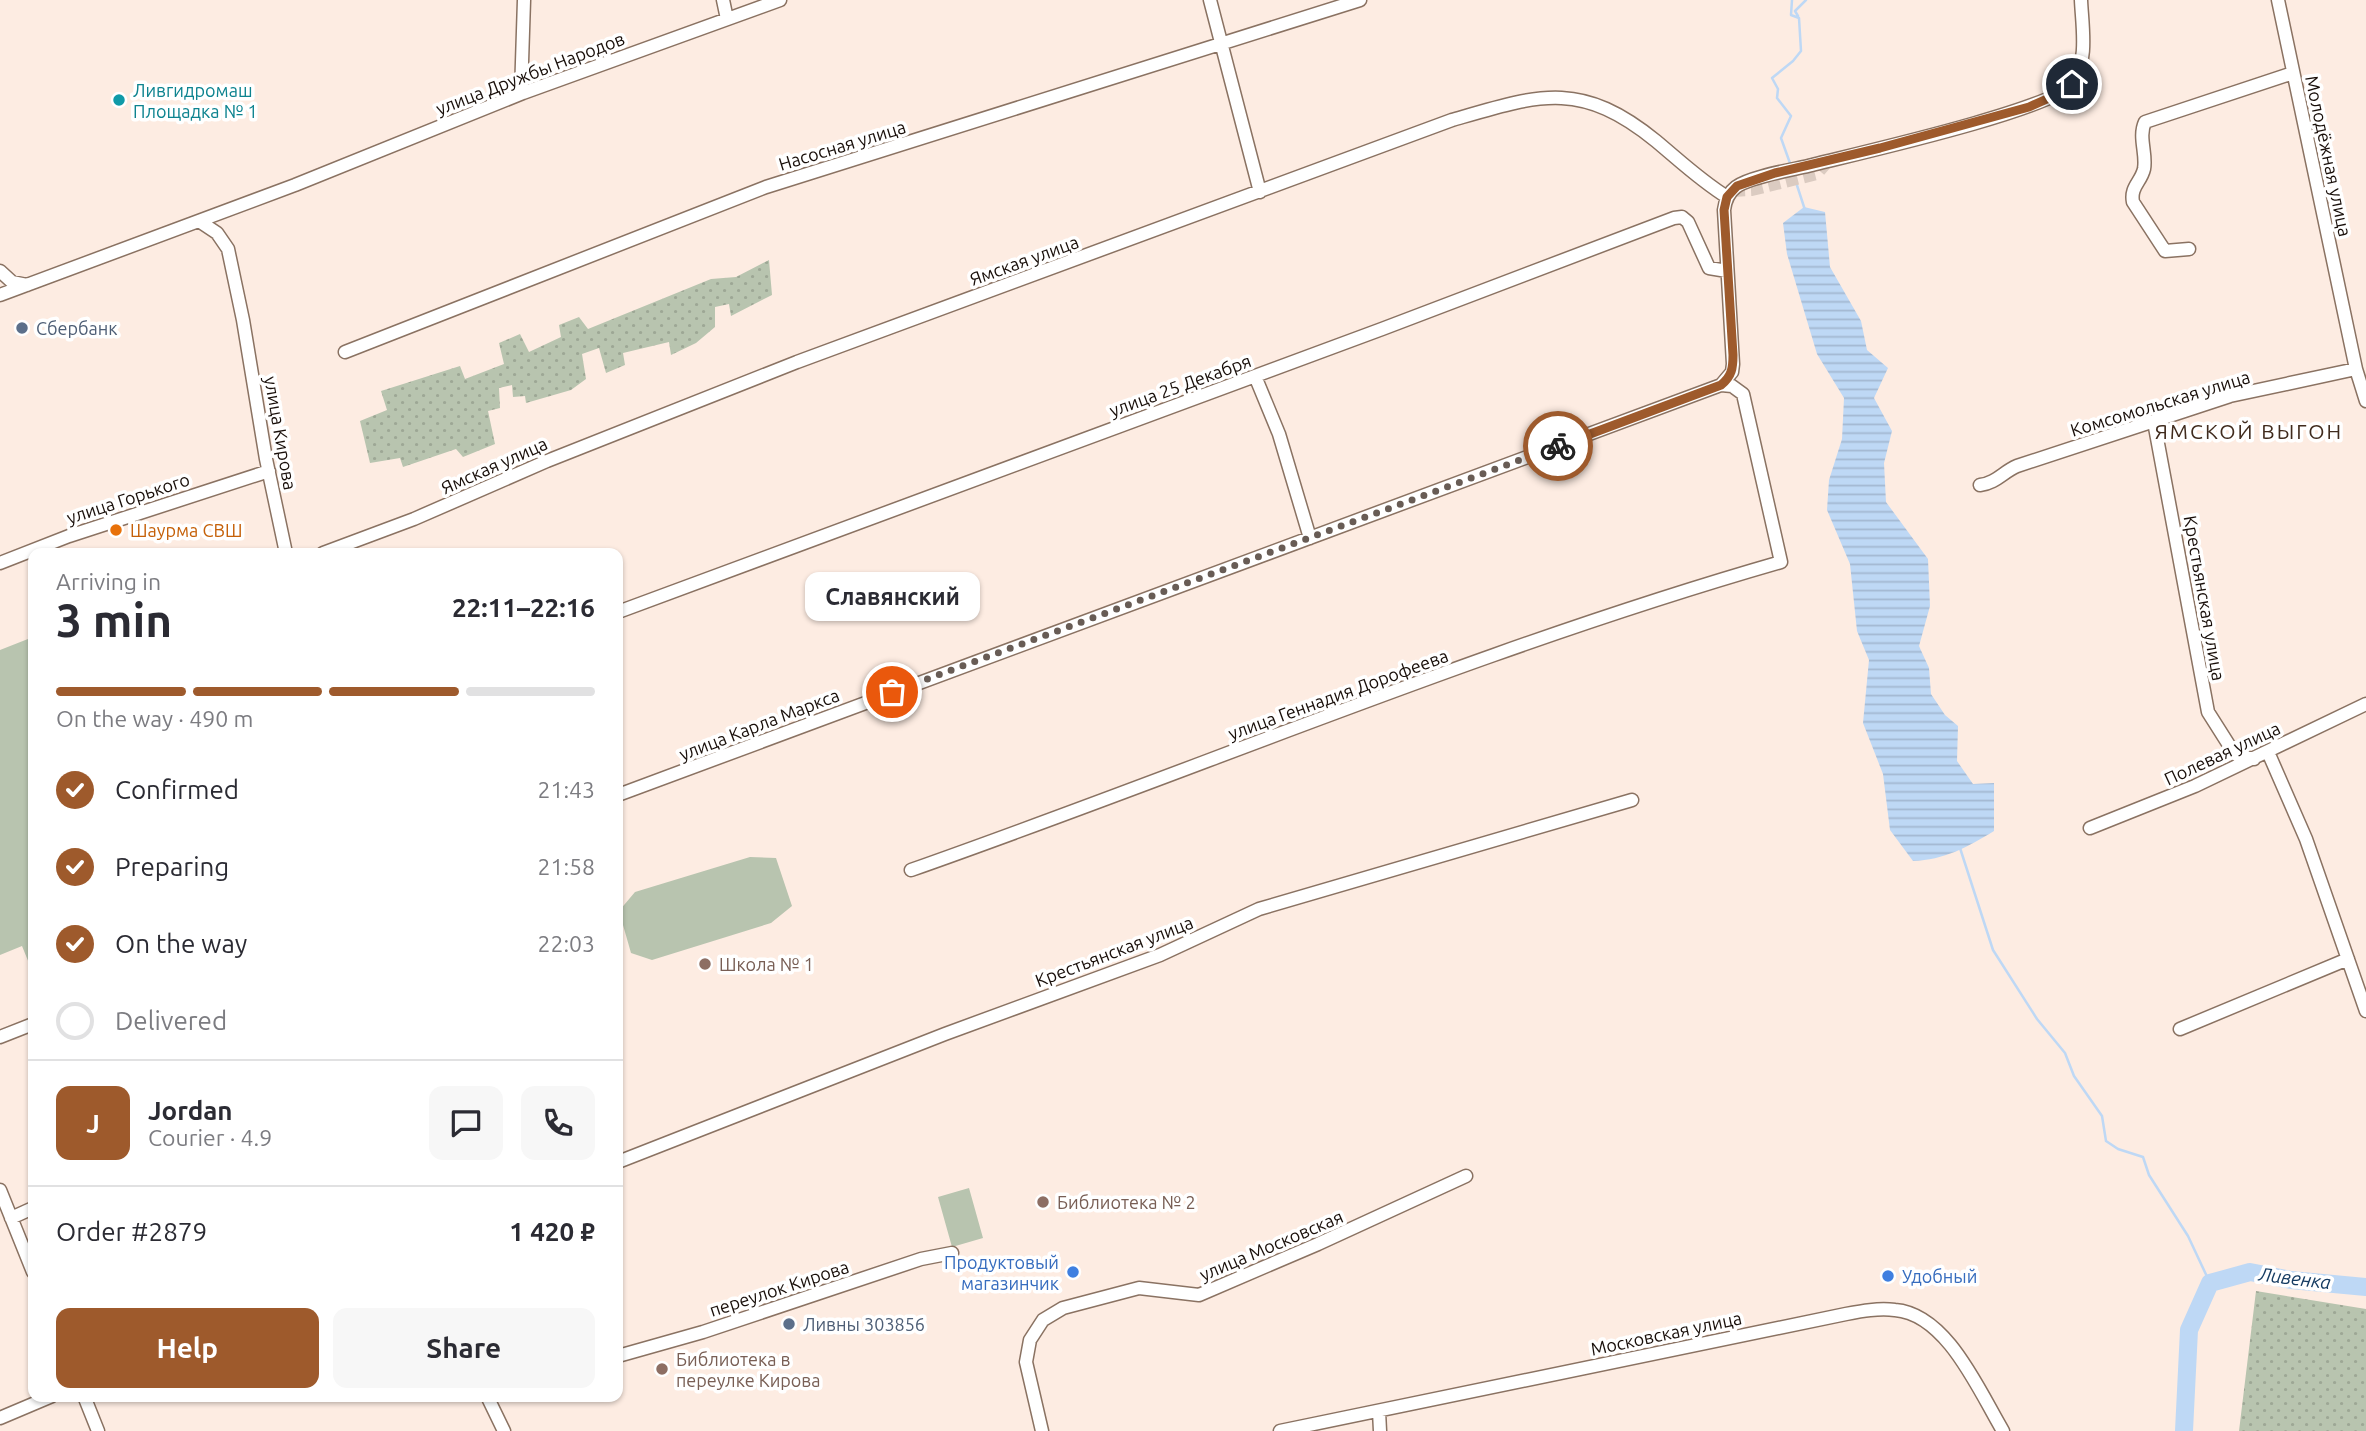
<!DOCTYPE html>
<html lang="en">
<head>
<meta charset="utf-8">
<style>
  body { margin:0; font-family:Ubuntu,sans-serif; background:#f7f7f7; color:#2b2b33; height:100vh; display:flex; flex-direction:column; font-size:26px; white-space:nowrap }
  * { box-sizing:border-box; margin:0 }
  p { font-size:23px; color:#7c7c81 }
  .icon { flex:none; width:38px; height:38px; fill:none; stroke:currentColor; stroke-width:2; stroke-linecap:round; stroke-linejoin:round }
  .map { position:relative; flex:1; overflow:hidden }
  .side { position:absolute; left:28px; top:548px; width:595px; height:854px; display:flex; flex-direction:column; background:#fff; border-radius:14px; box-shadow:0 2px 5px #0004 }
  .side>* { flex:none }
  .pin { position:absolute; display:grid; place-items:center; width:60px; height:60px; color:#fff; margin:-30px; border:4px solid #fff; border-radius:50%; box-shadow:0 2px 7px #0007 }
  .courier { position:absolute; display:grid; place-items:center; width:70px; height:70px; margin:-35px; border:5px solid #9e5a2c; border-radius:50%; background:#fff; color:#222; box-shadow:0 2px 9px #0007 }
  .bubble { position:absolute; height:49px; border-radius:14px; background:#fff; box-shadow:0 2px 5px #0004; font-size:23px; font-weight:600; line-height:49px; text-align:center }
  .head em { font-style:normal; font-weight:600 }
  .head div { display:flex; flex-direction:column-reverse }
  .head { display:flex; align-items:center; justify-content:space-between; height:119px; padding:0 28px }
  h1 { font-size:46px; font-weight:600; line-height:52px }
  .bar { display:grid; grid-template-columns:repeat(4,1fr); gap:10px 7px; align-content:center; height:84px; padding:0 28px }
  .bar i { height:9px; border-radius:5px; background:#e1e1e2 }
  .bar .selected { background:#9e5a2c }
  .bar p { grid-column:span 4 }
  .line { display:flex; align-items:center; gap:18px; padding:0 28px; border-top:2px solid #e1e1e2 }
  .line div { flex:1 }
  .round { display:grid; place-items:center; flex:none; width:74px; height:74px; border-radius:14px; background:#f7f7f7 }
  ol { padding:0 28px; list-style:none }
  li { display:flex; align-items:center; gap:21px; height:77px }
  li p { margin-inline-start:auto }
  li .icon { padding:7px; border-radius:50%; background:#9e5a2c; color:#fff; stroke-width:4 }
  li:last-child { color:#7c7c81 }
  li i { width:38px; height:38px; border:4px solid #e1e1e2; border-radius:50% }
  .button { display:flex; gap:14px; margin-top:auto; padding:14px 28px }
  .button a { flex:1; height:80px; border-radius:14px; background:#9e5a2c; color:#fff; font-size:28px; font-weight:600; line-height:80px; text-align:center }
  .button a+a { background:#f7f7f7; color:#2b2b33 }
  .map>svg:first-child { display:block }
  .grass { fill:url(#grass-dots) }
  .park { fill:#b8c4af }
  .water { fill:url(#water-rules) }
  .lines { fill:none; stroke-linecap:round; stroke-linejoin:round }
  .stream { stroke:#bed8f5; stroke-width:2.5 }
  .river { stroke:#bed8f5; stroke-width:18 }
  .minor-tunnel { stroke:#dbcbc1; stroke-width:12; stroke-dasharray:12 6; stroke-linecap:butt }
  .minor-casing { stroke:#8a7262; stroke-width:15 }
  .minor { stroke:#fff; stroke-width:12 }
  .done { stroke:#685c55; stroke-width:7; stroke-dasharray:0 12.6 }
  .route { stroke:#9e5a2c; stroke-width:9 }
  .culture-dot { fill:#0f9aa8; stroke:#fff; stroke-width:2.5 }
  .service-dot { fill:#5c6f8a; stroke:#fff; stroke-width:2.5 }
  .food-dot { fill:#e8710a; stroke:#fff; stroke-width:2.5 }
  .education-dot { fill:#8d6e63; stroke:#fff; stroke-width:2.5 }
  .shop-dot { fill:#3f7fe0; stroke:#fff; stroke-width:2.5 }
  .labels { text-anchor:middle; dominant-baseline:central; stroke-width:7; stroke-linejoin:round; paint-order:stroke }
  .street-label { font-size:18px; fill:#180e09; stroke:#fff }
  .culture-label { font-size:18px; fill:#0d838f; stroke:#fff; text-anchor:start }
  .service-label { font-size:18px; fill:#4e5e75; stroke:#fff; text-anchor:start }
  .food-label { font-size:18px; fill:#c56008; stroke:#fff; text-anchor:start }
  .education-label { font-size:18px; fill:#785e54; stroke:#fff; text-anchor:start }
  .shop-label { font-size:18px; fill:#366cbe; stroke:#fff; text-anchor:end }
  .water-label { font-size:19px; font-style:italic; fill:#163c62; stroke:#fff }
  .quarter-label { font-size:21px; letter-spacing:2px; fill:#402b1d; stroke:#fff }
</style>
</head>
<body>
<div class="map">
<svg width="2366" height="1431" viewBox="0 0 2366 1431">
  <defs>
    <pattern id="grass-dots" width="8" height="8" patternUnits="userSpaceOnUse" patternTransform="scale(1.75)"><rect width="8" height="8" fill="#b8c4af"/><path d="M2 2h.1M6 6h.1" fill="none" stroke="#9da795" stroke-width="1.8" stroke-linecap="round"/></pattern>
    <pattern id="water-rules" width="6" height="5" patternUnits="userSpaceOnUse" patternTransform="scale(1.75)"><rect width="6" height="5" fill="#bed8f5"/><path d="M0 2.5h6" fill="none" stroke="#a3b8d1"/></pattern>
  </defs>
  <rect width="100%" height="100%" fill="#fdece2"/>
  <path class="grass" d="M769 260 772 295 731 316 729 304 715 307V327L696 343 671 355 669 342 623 353 625 365 606 373 599 348 582 354 586 379 571 390 526 403 525 396 513 397 512 385 499 388 500 408 488 411 495 444 463 457 456 449 403 467 400 458 370 463 360 421 387 410 381 391 460 366 465 379 504 364 499 343 520 334 529 352 561 337 559 325 579 317 588 329 711 279 736 277Z
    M2256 1291 2366 1309V1431H2239Z"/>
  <path class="park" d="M33 637V973L22 946 0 955V650Z
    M750 857 776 858 792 906 771 923 652 960 631 953 619 911 635 892Z
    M969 1188 983 1238 952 1247 938 1197Z"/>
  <path class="water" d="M1804 207 1825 212 1830 267 1861 321 1867 350 1888 368 1874 398 1892 431 1884 463 1886 502 1928 559 1930 606 1919 646 1929 668 1931 694 1945 715 1958 726 1957 761 1973 784 1994 783V831C1968 847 1944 860 1913 861L1890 830 1883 774 1863 723 1869 660 1857 631 1850 564 1827 510 1829 480 1842 439 1844 398 1817 354 1787 254 1783 223Z"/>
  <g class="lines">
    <path class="stream" d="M1798 16 1795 11 1806 0
      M1791 166 1781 138 1791 116 1777 98 1778 89 1772 78 1793 61 1801 51 1799 18 1791 15 1792 0
      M1793 173 1805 210
      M1960 848 1993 950 2037 1019 2065 1053 2074 1076 2102 1116 2106 1141 2118 1149 2143 1157 2149 1175 2188 1236 2210 1283"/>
    <path class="river" d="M2184 1431 2189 1330 2210 1283 2250 1272 2291 1280 2366 1287"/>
    <path class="minor-tunnel" d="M1733 191 1752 190 1817 174 1828 161"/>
    <g class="minor-casing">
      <path id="minor" d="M723 0 727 19
        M1210 0 1260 192
        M2278 0 2356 369 2366 401
        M521 93 524 0
        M199 221 217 233 228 249 243 320 266 459 286 553
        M2189 249 2165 251 2133 202C2130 187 2141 182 2144 169 2147 154 2138 137 2145 122L2293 73
        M0 271 12 282 27 285
        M0 295 295 185 523 93 780 0
        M345 352 766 187 1360 0
        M1255 376 1279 434 1310 538
        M2154 422 2208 712 2234 753 2238 756 2254 759
        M1980 485C1996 483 2003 472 2017 466L2230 396 2356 369
        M323 553 414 519 547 461 797 362 1452 120C1538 95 1580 79 1656 141 1680 161 1701 181 1727 197
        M0 563 69 536 269 471
        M618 612 1382 329 1674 218 1682 217 1688 222 1709 268 1727 271
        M2268 752 2306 839 2366 1011
        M618 795 1721 385 1732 372 1733 364 1724 210C1725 201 1728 193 1736 187 1749 177 1791 170 1808 166 1851 155 2052 110 2072 84 2089 62 2082 25 2081 0
        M2090 828 2195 786 2366 704
        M911 870C1201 768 1485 647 1781 562L1743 394 1732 386 1721 385
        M2180 1029 2348 959
        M0 1037 33 1024
        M618 1162 945 1034 1160 955 1259 909 1632 800
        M0 1190 33 1272
        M11 1218 33 1208
        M618 1356 703 1332 921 1259 952 1253
        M84 1396 98 1431
        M487 1396 504 1431
        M1379 1411 1380 1431
        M0 1418 52 1396
        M1042 1431 1026 1362 1030 1340 1043 1320 1063 1308 1139 1288 1199 1295 1318 1244 1466 1176
        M1280 1431 1846 1314C1862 1311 1878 1308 1895 1310 1947 1314 1979 1391 2003 1431"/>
    </g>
    <use href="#minor" class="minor"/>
  </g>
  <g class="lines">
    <path class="done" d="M892 692 1558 446"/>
    <path class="route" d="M1558 446 1721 385C1732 376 1733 368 1733 355L1724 210 1727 197 1737 186 1775 173 1880 148 2029 107 2065 91 2072 84"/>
  </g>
  <circle class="culture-dot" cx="119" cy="100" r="7"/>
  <g class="service-dot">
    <circle cx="22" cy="328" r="7"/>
    <circle cx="789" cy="1324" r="7"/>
  </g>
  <circle class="food-dot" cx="116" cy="530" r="7"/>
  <g class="education-dot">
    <circle cx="705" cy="964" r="7"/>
    <circle cx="1043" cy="1202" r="7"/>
    <circle cx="662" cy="1369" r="7"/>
  </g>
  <g class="shop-dot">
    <circle cx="1073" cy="1272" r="7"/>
    <circle cx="1888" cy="1276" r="7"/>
  </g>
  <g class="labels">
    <g class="street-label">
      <text transform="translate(530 73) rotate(-21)">улица Дружбы Народов</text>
      <text transform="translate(842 145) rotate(-17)">Насосная улица</text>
      <text transform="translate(2329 156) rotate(78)">Молодёжная улица</text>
      <text transform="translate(1024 260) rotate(-20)">Ямская улица</text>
      <text transform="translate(1180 385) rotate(-20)">улица 25 Декабря</text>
      <text transform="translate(2160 403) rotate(-17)">Комсомольская улица</text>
      <text transform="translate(281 433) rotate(80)">улица Кирова</text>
      <text transform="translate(494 465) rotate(-24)">Ямская улица</text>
      <text transform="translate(128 498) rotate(-18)">улица Горького</text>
      <text transform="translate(2205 598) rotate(80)">Крестьянская улица</text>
      <text transform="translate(1338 694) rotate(-20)">улица Геннадия Дорофеева</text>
      <text transform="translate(759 724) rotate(-21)">улица Карла Маркса</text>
      <text transform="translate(2222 753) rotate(-25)">Полевая улица</text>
      <text transform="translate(1114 951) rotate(-21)">Крестьянская улица</text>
      <text transform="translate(1271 1245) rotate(-23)">улица Московская</text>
      <text transform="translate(779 1288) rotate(-18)">переулок Кирова</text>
      <text transform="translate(1666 1333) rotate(-12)">Московская улица</text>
    </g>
    <g class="culture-label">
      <text x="133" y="90">Ливгидромаш<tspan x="133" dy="21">Площадка № 1</tspan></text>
    </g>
    <g class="service-label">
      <text x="36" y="328">Сбербанк</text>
      <text x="803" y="1324">Ливны 303856</text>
    </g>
    <g class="food-label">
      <text x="130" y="530">Шаурма СВШ</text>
    </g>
    <g class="education-label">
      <text x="719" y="964">Школа № 1</text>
      <text x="1057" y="1202">Библиотека № 2</text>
      <text x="676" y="1359">Библиотека в<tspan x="676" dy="21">переулке Кирова</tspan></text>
    </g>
    <g class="shop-label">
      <text x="1059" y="1262">Продуктовый<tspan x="1059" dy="21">магазинчик</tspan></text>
      <text x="1902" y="1276" text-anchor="start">Удобный</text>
    </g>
    <g class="water-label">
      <text transform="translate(2295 1278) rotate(7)">Ливенка</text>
    </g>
    <g class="quarter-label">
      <text x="2249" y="431">ЯМСКОЙ ВЫГОН</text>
    </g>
  </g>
</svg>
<div class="pin" style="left:892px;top:692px;background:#ea580c"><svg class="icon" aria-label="bag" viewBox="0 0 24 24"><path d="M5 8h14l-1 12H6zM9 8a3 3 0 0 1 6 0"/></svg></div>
<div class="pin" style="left:2072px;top:84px;background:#1f2937"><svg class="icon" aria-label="home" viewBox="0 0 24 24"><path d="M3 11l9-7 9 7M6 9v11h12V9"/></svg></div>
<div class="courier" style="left:1558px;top:446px"><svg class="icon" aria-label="bike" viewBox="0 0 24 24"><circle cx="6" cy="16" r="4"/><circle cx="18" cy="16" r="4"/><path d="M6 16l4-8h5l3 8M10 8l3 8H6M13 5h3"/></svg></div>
<div class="bubble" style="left:805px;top:572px;width:175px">Славянский</div>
<section class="side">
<div class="head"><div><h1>3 min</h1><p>Arriving in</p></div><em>22:11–22:16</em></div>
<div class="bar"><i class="selected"></i><i class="selected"></i><i class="selected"></i><i></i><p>On the way · 490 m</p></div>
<ol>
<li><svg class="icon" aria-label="check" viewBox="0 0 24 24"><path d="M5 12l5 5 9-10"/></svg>Confirmed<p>21:43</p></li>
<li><svg class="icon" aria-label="check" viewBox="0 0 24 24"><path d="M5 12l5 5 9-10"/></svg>Preparing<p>21:58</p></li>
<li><svg class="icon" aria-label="check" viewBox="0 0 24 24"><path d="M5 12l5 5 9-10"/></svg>On the way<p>22:03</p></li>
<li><i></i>Delivered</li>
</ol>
<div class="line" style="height:126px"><b class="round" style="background:#9e5a2c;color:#fff">J</b><div><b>Jordan</b><p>Courier · 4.9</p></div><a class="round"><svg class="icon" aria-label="chat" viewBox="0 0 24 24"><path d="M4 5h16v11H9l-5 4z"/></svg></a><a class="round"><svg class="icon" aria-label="phone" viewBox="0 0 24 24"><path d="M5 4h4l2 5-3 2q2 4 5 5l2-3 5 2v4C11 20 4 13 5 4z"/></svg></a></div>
<div class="line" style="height:91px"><div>Order #2879</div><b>1 420 ₽</b></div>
<div class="button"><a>Help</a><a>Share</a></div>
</section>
</div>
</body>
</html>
